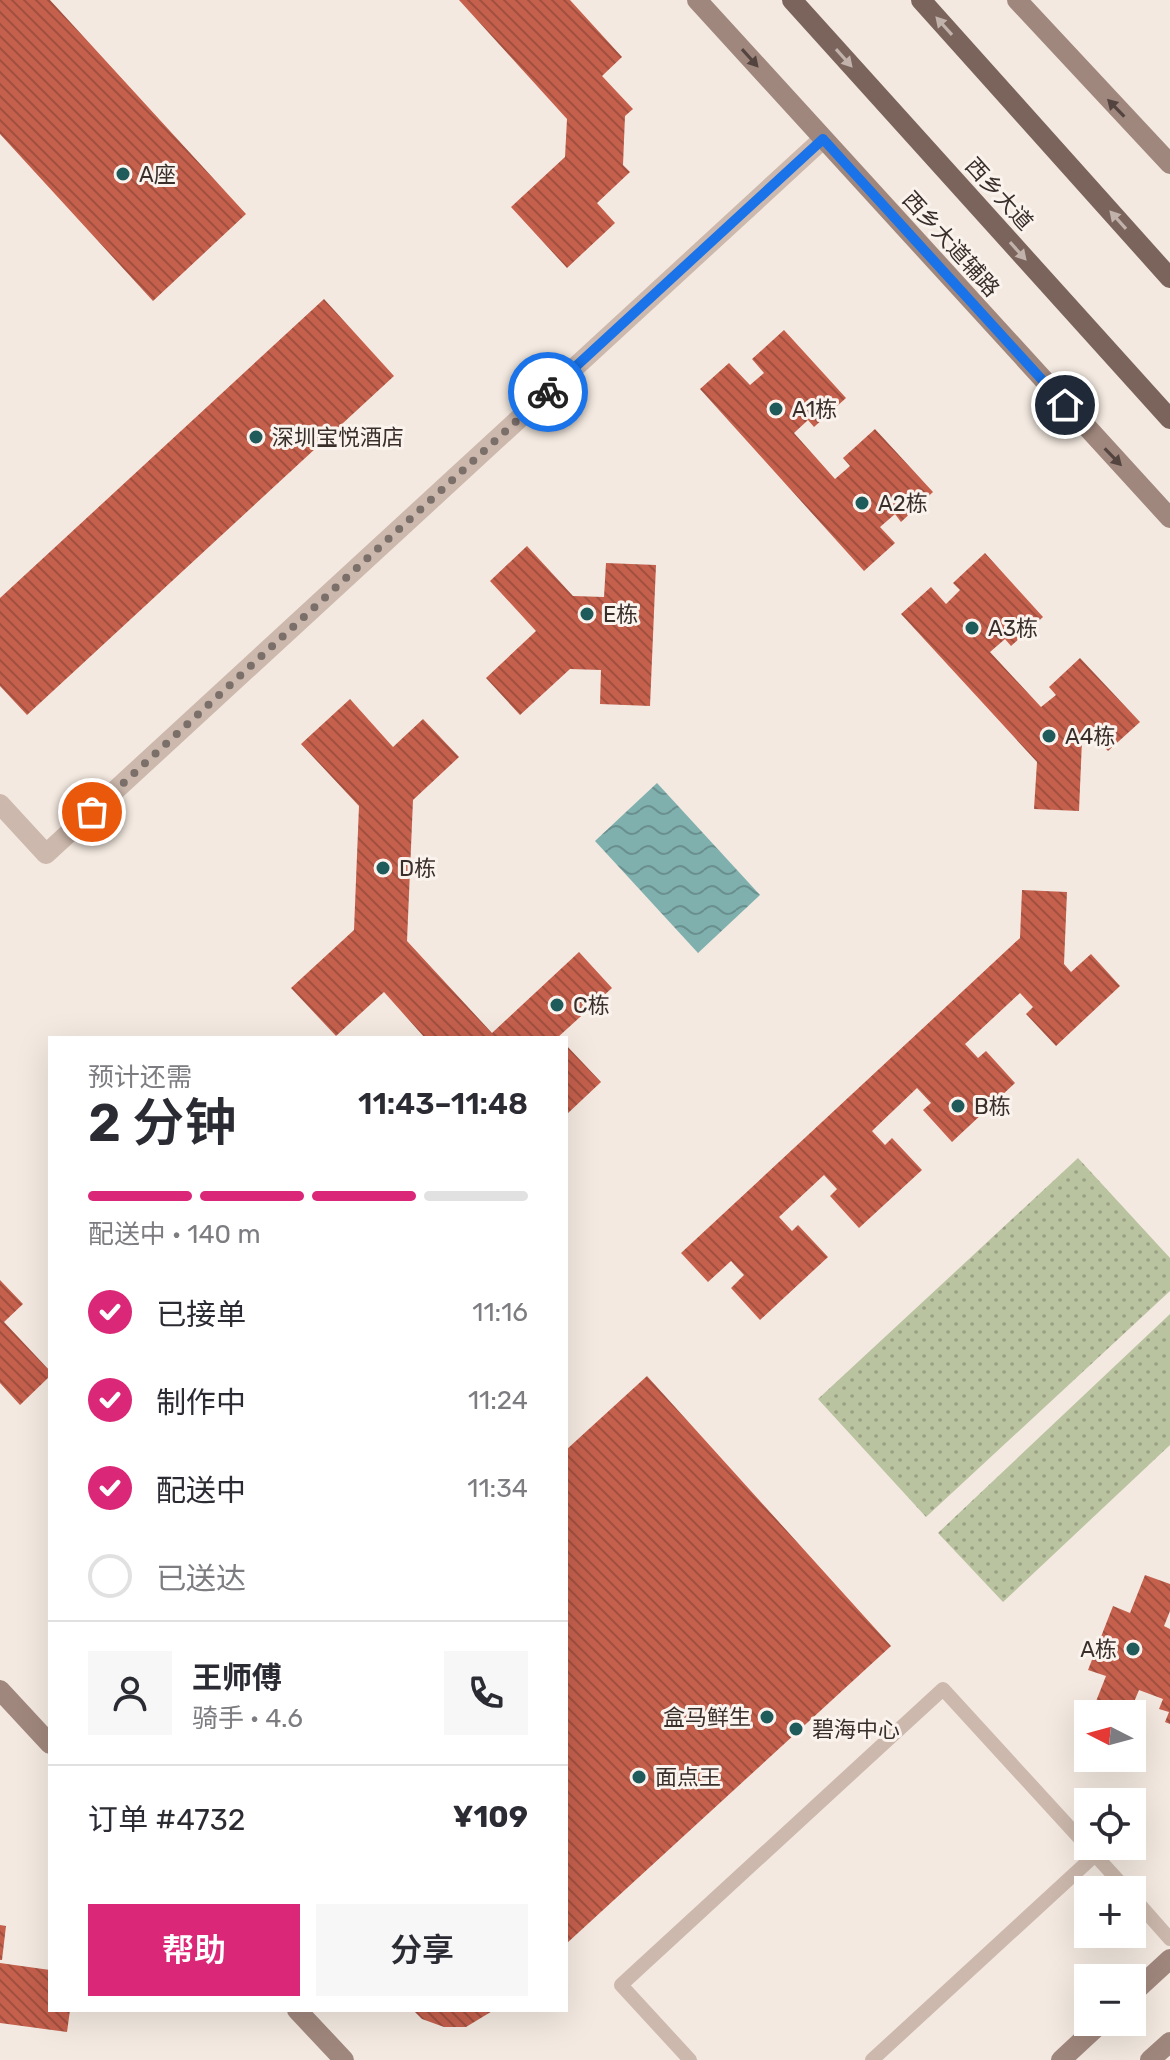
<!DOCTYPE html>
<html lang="zh">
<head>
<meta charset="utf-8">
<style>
  body { margin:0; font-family:Rubik,"Noto Sans SC",sans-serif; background:#f7f7f7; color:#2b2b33; height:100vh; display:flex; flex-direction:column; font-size:30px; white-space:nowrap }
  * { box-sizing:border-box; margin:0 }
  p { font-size:26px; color:#7c7c81 }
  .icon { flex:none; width:44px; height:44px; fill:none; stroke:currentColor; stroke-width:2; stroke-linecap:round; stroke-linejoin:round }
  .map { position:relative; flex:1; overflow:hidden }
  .panel { position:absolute; left:48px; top:1036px; width:520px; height:976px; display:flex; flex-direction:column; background:#fff; border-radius:0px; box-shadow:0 8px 32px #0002 }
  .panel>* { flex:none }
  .needle { width:52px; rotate:276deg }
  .buttons { position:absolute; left:1074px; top:1700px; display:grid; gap:16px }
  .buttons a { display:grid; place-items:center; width:72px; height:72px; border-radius:0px; background:#fff; box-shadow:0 8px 32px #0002; font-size:40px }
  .pin { position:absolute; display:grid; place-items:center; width:68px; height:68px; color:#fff; margin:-34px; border:4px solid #fff; border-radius:50%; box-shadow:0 2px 8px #0007 }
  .courier { position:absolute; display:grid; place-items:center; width:80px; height:80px; margin:-40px; border:6px solid #1a73e8; border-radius:50%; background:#fff; color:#222; box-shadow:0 2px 10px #0007 }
  .head em { font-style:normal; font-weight:600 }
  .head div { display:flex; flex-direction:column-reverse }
  .head { display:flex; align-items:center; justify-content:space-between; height:136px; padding:0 40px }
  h1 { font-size:52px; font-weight:600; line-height:60px }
  .bar { display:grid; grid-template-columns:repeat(4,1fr); gap:12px 8px; align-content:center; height:96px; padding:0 40px }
  .bar i { height:10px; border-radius:6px; background:#e1e1e2 }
  .bar .on { background:#db2777 }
  .bar p { grid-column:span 4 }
  .line { display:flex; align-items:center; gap:20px; padding:0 40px; border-top:2px solid #e1e1e2 }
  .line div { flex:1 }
  .round { display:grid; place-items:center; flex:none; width:84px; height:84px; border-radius:0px; background:#f7f7f7 }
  ol { padding:0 40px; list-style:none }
  li { display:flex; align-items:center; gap:24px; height:88px }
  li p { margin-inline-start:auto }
  li .icon { padding:8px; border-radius:50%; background:#db2777; color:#fff; stroke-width:4 }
  li:last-child { color:#7c7c81 }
  li i { width:44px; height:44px; border:4px solid #e1e1e2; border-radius:50% }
  .button { display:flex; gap:16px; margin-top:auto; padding:16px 40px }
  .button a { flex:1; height:92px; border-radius:0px; background:#db2777; color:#fff; font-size:32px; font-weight:600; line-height:92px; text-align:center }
  .button a+a { background:#f7f7f7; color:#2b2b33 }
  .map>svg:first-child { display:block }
  .grass { fill:url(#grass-dots) }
  .water { fill:url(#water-waves) }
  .building { fill:url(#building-back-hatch) }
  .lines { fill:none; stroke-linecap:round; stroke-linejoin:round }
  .lane { stroke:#ccb8ac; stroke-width:14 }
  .street { stroke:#ccb8ac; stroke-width:20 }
  .secondary { stroke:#a0877d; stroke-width:20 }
  .primary { stroke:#7b645c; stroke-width:20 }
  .oneway { fill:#c1b3ac }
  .oneway2 { fill:#544440 }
  .done { stroke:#7b6f6a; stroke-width:8; stroke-dasharray:0 14.4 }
  .route { stroke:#1a73e8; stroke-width:10 }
  .poi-dot { fill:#205b5b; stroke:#faf3ed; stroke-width:3 }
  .labels { text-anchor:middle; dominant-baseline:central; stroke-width:6; stroke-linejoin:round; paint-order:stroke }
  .poi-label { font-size:22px; fill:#3a2e2b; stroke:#faf3ed; text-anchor:start }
  .street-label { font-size:22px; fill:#3a2e2b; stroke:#faf3ed }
</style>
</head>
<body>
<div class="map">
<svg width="1170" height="2060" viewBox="0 0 1170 2060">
  <defs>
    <pattern id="grass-dots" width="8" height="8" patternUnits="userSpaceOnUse" patternTransform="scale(2)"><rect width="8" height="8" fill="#bac3a0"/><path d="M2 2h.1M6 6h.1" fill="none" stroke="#989f83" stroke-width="1.8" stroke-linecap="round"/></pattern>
    <pattern id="water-waves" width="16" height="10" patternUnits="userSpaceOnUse" patternTransform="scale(2)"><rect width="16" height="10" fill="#7fb0ae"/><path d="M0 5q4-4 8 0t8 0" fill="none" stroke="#69908e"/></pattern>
    <pattern id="building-back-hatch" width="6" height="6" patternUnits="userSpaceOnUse" patternTransform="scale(2)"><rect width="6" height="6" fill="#c5604d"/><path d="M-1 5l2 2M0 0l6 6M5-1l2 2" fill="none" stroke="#a15040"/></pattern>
  </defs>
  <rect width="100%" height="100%" fill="#f3e9e0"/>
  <path class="grass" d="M1078 1158 1170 1258V1291L926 1517 818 1399Z
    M1170 1314V1445L1003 1602 938 1533Z"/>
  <path class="water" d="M657 783 760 895 698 953 595 841Z"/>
  <path class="building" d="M0 0H50L246 214 153 301 0 134Z
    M459 0H570L622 57 602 76 633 109 625 116 623 165 630 172 597 203 615 223 567 268 511 207 565 157 567 119Z
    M324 299 394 376 27 715 0 686V598Z
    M784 330 846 398 814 427 808 420 794 433 835 479 850 466 843 458 875 429 933 492 901 522 895 514 880 527 895 543 864 571 700 389 729 363 750 385 764 373 752 359Z
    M527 546 573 596 604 597 606 563 656 565 650 706 600 704 601 670 570 669 520 715 486 678 536 631 490 581Z
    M985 553 1043 617 1011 646 1005 639 990 652 1041 707 1056 695 1049 687 1080 658 1140 722 1108 751 1090 732 1082 740 1079 811 1034 809 1037 762 901 614 931 587 946 604 960 590 953 583Z
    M350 699 393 747 423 719 459 757 413 800 407 941 492 1033 579 952 612 988 557 1038H425L384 992 336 1036 291 988 354 930 359 806 301 744Z
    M1022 890 1067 892 1064 964 1071 972 1091 954 1120 986 1056 1046 1026 1014 1033 1007 1020 993 965 1044 978 1058 986 1051 1015 1083 952 1142 923 1110 931 1103 917 1088 872 1131 885 1145 892 1138 922 1170 859 1228 830 1196 837 1189 824 1175 779 1217 792 1231 798 1225 828 1257 760 1320 731 1288 744 1275 731 1261 708 1282 681 1253 1020 938Z
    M566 1045 601 1082 566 1115Z
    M0 1280 23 1304 4 1322 50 1371V1376L20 1405 0 1383Z
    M647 1376 891 1646 566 1944V1450Z
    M1145 1575 1170 1584V1611L1164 1626 1170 1629V1724L1165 1722 1169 1712 1159 1709 1163 1699 1139 1690 1129 1714H1091L1106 1676 1088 1670 1113 1606 1130 1613Z
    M0 1925 6 1926 2 1960H0Z
    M0 1963 50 1970V2010H70L67 2032 0 2023Z
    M413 2010H494L466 2027H444L422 2019Z"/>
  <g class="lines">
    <path class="lane" d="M1132 1896 1170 1939
      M690 2060 621 1985 943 1689 1127 1890
      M872 2060 1095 1855"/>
    <path class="street" d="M0 804 46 854 823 139"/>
    <path class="secondary" d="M697 0 1170 518
      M1017 0 1170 164
      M0 1690 50 1744
      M1132 1994 1170 1959
      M297 2010 344 2060
      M1061 2060 1102 2022
      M1150 2060 1170 2042"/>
    <path class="primary" d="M792 0 1170 419
      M921 0 1170 278"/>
  </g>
  <defs><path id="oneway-solid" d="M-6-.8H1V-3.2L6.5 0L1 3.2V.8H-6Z" transform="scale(2)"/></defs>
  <g class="oneway">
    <use href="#oneway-solid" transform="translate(944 26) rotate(-132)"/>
    <use href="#oneway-solid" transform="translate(844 58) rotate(48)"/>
    <use href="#oneway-solid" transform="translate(1118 220) rotate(-132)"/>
    <use href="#oneway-solid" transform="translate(1018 251) rotate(48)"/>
  </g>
  <g class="oneway2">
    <use href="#oneway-solid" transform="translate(750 58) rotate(48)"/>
    <use href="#oneway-solid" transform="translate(1116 108) rotate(-134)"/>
    <use href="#oneway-solid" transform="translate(1113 457) rotate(46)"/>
  </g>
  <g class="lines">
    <path class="done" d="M92 812 548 392"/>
    <path class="route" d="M548 392 823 139 1065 405"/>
  </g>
  <g class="poi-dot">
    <circle cx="123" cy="174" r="8"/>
    <circle cx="776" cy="409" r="8"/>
    <circle cx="256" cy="437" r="8"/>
    <circle cx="862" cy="503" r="8"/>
    <circle cx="587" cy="614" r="8"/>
    <circle cx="972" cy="628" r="8"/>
    <circle cx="1049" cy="736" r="8"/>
    <circle cx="383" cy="868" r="8"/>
    <circle cx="557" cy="1005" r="8"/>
    <circle cx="958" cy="1106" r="8"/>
    <circle cx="1133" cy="1649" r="8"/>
    <circle cx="767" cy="1717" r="8"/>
    <circle cx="796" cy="1729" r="8"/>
    <circle cx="639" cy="1777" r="8"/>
  </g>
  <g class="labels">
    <g class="poi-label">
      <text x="139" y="174">A座</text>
      <text x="792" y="409">A1栋</text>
      <text x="272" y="437">深圳宝悦酒店</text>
      <text x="878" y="503">A2栋</text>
      <text x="603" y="614">E栋</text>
      <text x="988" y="628">A3栋</text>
      <text x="1065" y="736">A4栋</text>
      <text x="399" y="868">D栋</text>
      <text x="573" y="1005">C栋</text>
      <text x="974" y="1106">B栋</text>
      <text x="1117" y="1649" text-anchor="end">A栋</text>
      <text x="751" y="1717" text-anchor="end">盒马鲜生</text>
      <text x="812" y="1729">碧海中心</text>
      <text x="655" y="1777">面点王</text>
    </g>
    <g class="street-label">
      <text transform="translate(999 194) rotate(48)">西乡大道</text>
      <text transform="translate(951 244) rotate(48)">西乡大道辅路</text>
    </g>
  </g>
</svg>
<div class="buttons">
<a><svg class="needle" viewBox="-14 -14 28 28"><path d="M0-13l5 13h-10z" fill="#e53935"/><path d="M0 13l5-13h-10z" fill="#7c7c81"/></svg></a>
<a><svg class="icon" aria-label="locate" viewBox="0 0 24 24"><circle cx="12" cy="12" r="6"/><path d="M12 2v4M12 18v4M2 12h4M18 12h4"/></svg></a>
<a>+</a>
<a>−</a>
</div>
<div class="pin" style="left:92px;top:812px;background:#ea580c"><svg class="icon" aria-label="bag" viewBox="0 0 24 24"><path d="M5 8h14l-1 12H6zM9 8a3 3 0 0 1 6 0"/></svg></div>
<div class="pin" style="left:1065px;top:405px;background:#1f2937"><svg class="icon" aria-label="home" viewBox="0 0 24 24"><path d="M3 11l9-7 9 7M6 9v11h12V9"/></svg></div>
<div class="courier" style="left:548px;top:392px"><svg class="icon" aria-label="bike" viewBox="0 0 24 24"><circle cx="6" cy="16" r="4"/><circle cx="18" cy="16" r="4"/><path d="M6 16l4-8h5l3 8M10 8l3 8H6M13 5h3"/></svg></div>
<section class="panel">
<div class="head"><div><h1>2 分钟</h1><p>预计还需</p></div><em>11:43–11:48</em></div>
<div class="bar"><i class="on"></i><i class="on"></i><i class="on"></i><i></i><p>配送中 · 140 m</p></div>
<ol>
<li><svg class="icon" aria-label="check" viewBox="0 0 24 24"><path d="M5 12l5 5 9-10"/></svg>已接单<p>11:16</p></li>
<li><svg class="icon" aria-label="check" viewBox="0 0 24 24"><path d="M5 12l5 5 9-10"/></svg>制作中<p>11:24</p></li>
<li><svg class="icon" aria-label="check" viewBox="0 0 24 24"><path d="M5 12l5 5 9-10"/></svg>配送中<p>11:34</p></li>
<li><i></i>已送达</li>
</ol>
<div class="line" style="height:144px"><a class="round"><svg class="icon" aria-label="person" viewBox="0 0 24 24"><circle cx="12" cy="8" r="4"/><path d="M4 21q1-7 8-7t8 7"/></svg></a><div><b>王师傅</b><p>骑手 · 4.6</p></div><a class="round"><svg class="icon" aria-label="phone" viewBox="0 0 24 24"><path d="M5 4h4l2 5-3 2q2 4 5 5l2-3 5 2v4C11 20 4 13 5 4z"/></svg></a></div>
<div class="line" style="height:104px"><div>订单 #4732</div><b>¥109</b></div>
<div class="button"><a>帮助</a><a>分享</a></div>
</section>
</div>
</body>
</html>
